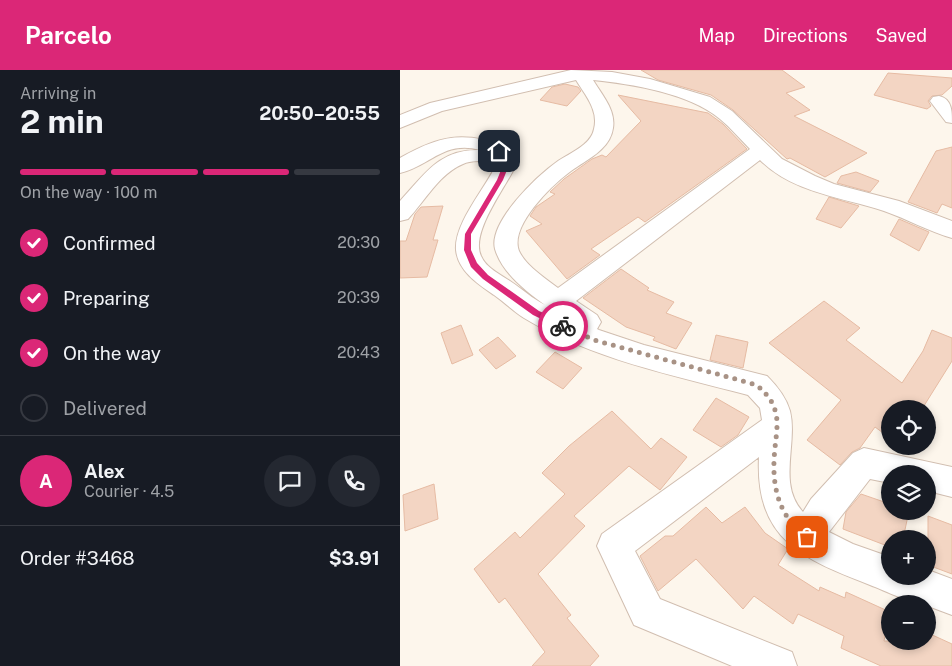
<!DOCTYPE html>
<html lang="en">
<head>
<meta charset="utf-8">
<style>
  body { margin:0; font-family:"Public Sans",sans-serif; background:#242831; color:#f1f3f6; height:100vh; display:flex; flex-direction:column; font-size:19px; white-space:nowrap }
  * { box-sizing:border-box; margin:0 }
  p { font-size:16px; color:#9ea1a6 }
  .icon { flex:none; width:28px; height:28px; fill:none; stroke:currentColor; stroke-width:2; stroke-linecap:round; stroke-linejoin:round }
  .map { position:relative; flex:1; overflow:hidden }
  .sheet { display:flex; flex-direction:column; background:#171b24; width:400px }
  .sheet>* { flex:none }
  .buttons { position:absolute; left:481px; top:330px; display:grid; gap:10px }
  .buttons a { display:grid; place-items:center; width:55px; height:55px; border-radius:50%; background:#171b24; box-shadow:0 2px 8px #0003; font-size:25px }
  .pin { position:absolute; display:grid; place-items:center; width:42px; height:42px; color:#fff; margin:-21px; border-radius:10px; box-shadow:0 2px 8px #0006 }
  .courier { position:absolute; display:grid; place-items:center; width:50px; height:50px; margin:-25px; border:4px solid #db2777; border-radius:50%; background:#fff; color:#222; box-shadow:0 1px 6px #0007 }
  .head em { font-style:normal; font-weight:700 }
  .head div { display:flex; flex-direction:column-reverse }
  .head { display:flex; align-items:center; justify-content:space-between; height:85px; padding:0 20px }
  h1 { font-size:32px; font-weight:700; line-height:38px }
  .bar { display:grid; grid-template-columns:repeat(4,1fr); gap:8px 5px; align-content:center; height:60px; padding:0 20px }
  .bar i { height:6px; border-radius:4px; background:#363941 }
  .bar .on { background:#db2777 }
  .bar p { grid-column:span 4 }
  .line { display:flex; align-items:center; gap:12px; padding:0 20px; border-top:1px solid #363941 }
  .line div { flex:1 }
  .round { display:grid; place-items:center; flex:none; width:52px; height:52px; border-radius:26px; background:#242831 }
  ol { padding:0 20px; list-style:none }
  li { display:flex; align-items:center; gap:15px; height:55px }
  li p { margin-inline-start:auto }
  li .icon { padding:5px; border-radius:50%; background:#db2777; color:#fff; stroke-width:4 }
  li:last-child { color:#9ea1a6 }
  li i { width:28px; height:28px; border:2px solid #363941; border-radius:50% }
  header { display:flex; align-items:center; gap:30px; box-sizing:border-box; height:70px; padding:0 25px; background:#db2777; color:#fff }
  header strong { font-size:24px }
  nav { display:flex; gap:28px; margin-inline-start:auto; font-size:18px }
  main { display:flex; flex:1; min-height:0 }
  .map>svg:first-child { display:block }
  .building { fill:#f3d5c3; stroke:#e6bba3 }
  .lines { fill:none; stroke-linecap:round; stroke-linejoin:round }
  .minor-casing { stroke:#d1beb0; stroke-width:2 }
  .minor { fill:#fff; fill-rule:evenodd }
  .route { fill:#db2777 }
  .done { stroke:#a89285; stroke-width:5; stroke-dasharray:0 9 }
</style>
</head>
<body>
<header>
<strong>Parcelo</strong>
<nav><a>Map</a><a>Directions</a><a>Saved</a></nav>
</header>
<main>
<section class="sheet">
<div class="head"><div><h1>2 min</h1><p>Arriving in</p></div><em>20:50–20:55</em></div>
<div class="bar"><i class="on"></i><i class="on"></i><i class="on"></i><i></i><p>On the way · 100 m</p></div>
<ol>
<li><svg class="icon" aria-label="check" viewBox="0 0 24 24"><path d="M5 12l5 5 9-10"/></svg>Confirmed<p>20:30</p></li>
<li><svg class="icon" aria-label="check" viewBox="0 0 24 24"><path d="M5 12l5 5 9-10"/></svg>Preparing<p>20:39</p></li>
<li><svg class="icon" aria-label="check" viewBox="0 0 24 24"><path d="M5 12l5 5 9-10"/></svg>On the way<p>20:43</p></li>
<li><i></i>Delivered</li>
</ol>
<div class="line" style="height:90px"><b class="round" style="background:#db2777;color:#fff">A</b><div><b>Alex</b><p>Courier · 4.5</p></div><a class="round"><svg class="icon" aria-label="chat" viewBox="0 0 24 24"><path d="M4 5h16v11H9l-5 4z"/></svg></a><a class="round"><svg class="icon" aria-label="phone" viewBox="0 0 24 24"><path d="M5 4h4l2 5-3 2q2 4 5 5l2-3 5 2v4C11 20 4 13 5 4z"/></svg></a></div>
<div class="line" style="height:65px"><div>Order #3468</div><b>$3.91</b></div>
</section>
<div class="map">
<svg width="552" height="596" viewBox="0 0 552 596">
  <rect width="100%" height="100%" fill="#fdf6ec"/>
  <path class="building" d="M241 0H382L405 17 386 23 410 40 394 46 467 83 425 107 390 88 387 89 333 40 311 25 258 10Z
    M488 3 552 8V16L542 25 532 26 528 31 531 36 527 39 474 25Z
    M165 14 178 17 181 21 167 36 140 30 152 17Z
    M218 25 308 43 323 54 347 79 245 152 238 147 191 179 200 185 167 209 126 161 142 154 130 146 136 137 155 124 150 122 164 109 192 89 202 85 206 87 241 51Z
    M552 77V138L542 134 537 143 508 132 536 81Z
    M456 102 479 111 470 122 437 113 441 106Z
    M429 127 459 136 441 158 416 149Z
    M43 136 33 170H38L27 207 0 208V171H6L15 144 21 137Z
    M499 149 529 162 519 181 490 165Z
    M221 199 249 218 247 220 274 232 266 243 292 253 276 279 253 270 255 267 226 257 183 228Z
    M424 231 460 258 446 270 502 313 523 281 532 260 552 268V291L522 339H490V368L475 357 460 378 452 382 440 395 407 370 441 330 369 273Z
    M61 255 73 285 52 294 41 263Z
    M316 265 348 272 343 298 310 290Z
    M98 267 116 286 96 299 79 280Z
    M155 282 182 298 163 319 136 302Z
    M316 328 349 347 338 365 321 377 293 360Z
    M212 341 251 379 261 368 287 387 260 420 229 396 174 446 185 456 138 504 171 545 167 548 199 586 190 596H132L145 582 105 528 99 533 74 499 115 462 120 468 165 424 142 403 169 376Z
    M34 414 38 449 5 461 3 425Z
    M461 424 490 434V441H509L503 469H490V477L443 459 446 442Z
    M306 437 322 453 345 437 365 463 388 479 378 495 419 521 420 517 445 528 446 522 490 542 484 571H528V563L552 574V596H481L441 578 444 566 398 544 393 554 354 526 343 539 296 489 258 521 240 486 265 466H273Z
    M528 446 552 455V504L528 495Z"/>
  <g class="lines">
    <g class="minor-casing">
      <path id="minor" d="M171 0 212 2 250 9 310 27 332 41 382 89 415 106 434 114 499 131 552 151V168C528 161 507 149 484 141 442 127 393 123 360 90L176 231 197 245 201 252 197 259 199 260 244 275 367 306C377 316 386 327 390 341 398 374 377 414 403 442L411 429 453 383 464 378 552 397V427L528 421V404H490V413L470 409 429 462 453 474 490 487V506H528V500L552 509V545L528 536V534C511 534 486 521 470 515 403 489 355 470 359 387L235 481 260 529 392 582 397 596H332L234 555 197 476 202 464 362 350 360 338 348 325C272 305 192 289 124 248 113 241 104 232 94 225 78 214 58 201 56 180 54 153 85 119 96 95L92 87 90 90C81 92 71 90 63 94 39 104 25 131 8 149L0 151V131C25 104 39 79 80 80 44 70 30 96 0 103V88C38 66 64 60 106 77L116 95C106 117 70 162 81 186 86 198 101 205 110 211 122 219 133 229 145 235 126 221 102 203 95 179 88 152 138 105 158 91 170 83 191 75 194 59 199 40 185 25 176 10L42 41 0 58V45L30 33ZM193 10C232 14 289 23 320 49 331 58 340 69 350 79L158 218C145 208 126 196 119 181 109 156 153 114 171 101 186 90 210 80 213 58 216 40 202 25 193 10Z
        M539 26C552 29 552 41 552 53L546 52 530 31 533 27Z"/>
    </g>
    <use href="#minor" class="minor"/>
  </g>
  <path class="route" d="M97 80H101L109 95 103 110 71 164V180L77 193 88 205 139 241 166 253V258H160L133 245 83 209 71 197 64 180 65 164 97 110 103 95Z"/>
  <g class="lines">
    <path class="done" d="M163 256 194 270 357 315C365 323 372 329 375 340 379 352 376 366 375 378 371 413 377 446 407 467"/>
  </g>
</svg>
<div class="buttons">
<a><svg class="icon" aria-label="locate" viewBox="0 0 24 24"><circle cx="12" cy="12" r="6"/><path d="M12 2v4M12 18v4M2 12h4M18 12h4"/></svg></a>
<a><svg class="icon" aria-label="layers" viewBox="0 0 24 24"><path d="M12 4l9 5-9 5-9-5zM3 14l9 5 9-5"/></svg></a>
<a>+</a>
<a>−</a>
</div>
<div class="pin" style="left:407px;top:467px;background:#ea580c"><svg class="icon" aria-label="bag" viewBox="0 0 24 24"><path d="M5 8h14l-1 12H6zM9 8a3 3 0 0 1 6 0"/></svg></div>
<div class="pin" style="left:99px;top:81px;background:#1f2937"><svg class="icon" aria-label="home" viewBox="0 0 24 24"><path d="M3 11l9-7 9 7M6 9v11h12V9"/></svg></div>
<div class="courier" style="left:163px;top:256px"><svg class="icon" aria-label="bike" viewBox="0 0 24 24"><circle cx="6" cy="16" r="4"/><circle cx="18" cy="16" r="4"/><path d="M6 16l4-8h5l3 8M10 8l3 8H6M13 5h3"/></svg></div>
</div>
</main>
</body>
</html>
